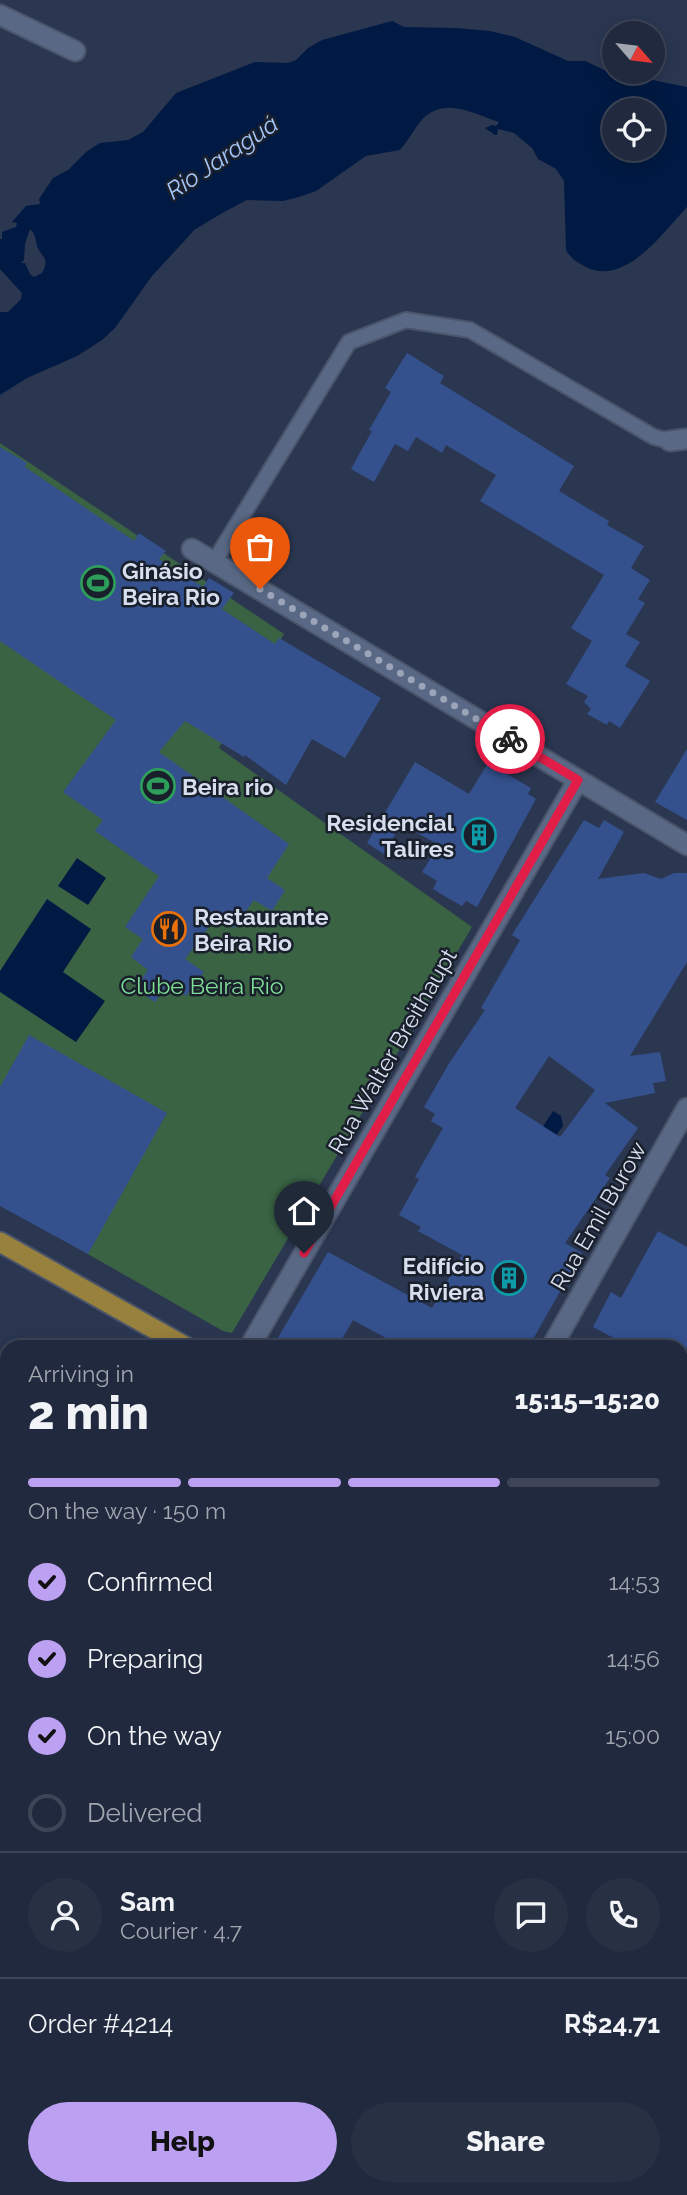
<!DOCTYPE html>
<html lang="en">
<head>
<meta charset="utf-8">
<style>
  body { margin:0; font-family:Raleway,sans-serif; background:#283144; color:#f1f3f6; height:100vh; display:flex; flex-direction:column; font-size:26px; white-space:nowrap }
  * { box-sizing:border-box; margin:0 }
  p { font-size:23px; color:#a2a6b0 }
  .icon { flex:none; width:38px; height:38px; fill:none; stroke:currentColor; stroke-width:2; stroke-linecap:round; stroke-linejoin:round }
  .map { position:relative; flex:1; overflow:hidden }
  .panel { position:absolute; left:0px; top:1340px; width:688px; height:856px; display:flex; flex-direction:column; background:#20293d; border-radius:21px 21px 0 0; box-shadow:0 4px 18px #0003,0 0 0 2px #3d4557 }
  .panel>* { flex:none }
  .needle { width:46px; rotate:118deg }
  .controls { position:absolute; left:602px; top:21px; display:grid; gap:14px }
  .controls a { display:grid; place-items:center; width:63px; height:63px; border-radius:50%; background:#20293d; box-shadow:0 4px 18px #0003,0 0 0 2px #3d4557; font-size:35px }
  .pin { position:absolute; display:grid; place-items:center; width:60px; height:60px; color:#fff; margin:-72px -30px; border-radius:50% 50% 50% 0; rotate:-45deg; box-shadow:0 0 7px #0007 }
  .pin .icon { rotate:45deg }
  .courier { position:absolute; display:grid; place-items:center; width:70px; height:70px; margin:-35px; border:5px solid #e11d48; border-radius:50%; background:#fff; color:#222; box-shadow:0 2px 9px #0007 }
  .head em { font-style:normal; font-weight:800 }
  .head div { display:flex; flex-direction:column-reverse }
  .head { display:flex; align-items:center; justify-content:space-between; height:119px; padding:0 28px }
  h1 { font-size:46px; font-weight:800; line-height:52px }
  .bar { display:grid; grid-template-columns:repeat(4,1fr); gap:10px 7px; align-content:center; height:84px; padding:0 28px }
  .bar i { height:9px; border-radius:5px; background:#3d4557 }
  .bar .active { background:#bca0f2 }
  .bar p { grid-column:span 4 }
  .line { display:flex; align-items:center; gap:18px; padding:0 28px; border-top:2px solid #3d4557 }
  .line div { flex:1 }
  .round { display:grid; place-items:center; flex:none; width:74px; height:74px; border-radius:37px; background:#283144 }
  ol { padding:0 28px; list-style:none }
  li { display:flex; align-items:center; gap:21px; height:77px }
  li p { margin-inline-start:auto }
  li .icon { padding:7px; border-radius:50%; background:#bca0f2; color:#111; stroke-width:4 }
  li:last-child { color:#a2a6b0 }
  li i { width:38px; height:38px; border:4px solid #3d4557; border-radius:50% }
  .primary-button { display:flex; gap:14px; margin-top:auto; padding:14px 28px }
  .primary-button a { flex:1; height:80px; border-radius:42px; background:#bca0f2; color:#111; font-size:28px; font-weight:800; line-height:80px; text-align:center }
  .primary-button a+a { background:#283144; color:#f1f3f6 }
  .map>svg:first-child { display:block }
  .green { fill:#3a6344 }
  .water { fill:#011a43; fill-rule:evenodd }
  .building { fill:#34518e; fill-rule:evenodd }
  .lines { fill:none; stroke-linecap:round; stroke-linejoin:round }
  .service-casing { stroke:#4a546a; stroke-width:18 }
  .minor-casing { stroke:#4a546a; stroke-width:23 }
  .tertiary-casing { stroke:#4a546a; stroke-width:23 }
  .primary-casing { stroke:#4a546a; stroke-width:23 }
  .service { stroke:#596884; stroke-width:14 }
  .minor { stroke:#596884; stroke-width:19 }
  .tertiary { stroke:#596884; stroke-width:19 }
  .primary { stroke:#98813d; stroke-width:19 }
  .done { stroke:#9ba4b8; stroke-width:7; stroke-dasharray:0 12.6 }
  .route { stroke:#e11d48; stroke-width:9 }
  .labels { text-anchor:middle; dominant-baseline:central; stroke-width:5; stroke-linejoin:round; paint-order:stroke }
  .poi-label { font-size:23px; font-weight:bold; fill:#d7dfef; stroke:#191f2b; text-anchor:start }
  .park-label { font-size:23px; fill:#7fdf97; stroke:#191f2b }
  .street-label { font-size:23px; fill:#d7dfef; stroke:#191f2b }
  .water-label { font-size:24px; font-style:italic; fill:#a4c5f9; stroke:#191f2b }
</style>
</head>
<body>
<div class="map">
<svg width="687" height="2195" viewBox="0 0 687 2195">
  <rect width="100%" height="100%" fill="#2b3751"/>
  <path class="green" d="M0 443 284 634 219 748 472 927 232 1333 223 1331 0 1204Z"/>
  <path class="water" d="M392 21 404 27 456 28 490 31 515 37 568 61H585L615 75 633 76 687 87V207C664 231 626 287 586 267 577 262 571 259 566 250L564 181 556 169 538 159 532 148 514 133 498 129 497 135H495L485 128 492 125 496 126 499 122C471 113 443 95 420 122 413 131 408 141 400 150L366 156 316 191 299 197 283 201 247 200 224 212 194 230 187 238 152 276 115 328 102 340 77 356 27 378 0 395V312H8L21 299 22 293 0 269V239H2V232L16 227 17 223 12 222 26 206 40 204 39 199 53 178 68 170 86 152 100 143 128 140 143 132 176 93 255 62 288 63 296 60 308 48 322 40ZM653 110V149H614V110ZM30 229C36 235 35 238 37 246 41 257 51 258 42 273L34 277 30 274 25 263H21L24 260 25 244Z
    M77 858 106 878 88 905 58 886Z
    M47 899 91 929 63 972 105 1001 76 1042 0 992V971Z
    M553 1111 561 1116 563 1126 557 1134 559 1152 535 1139Z
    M0 1502 7 1515V1951L0 1959Z"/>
  <path class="building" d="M407 353 444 376 440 383 574 466 559 491 609 521 607 525 644 546 631 568 650 580 638 599 645 603 626 634 640 642 625 666 650 681 620 728 609 721 607 725 587 714 591 709 584 702 588 696 566 684 592 641 571 628 604 575 480 501 496 475 446 445 442 453 416 437 408 451 395 444 374 482 351 469 372 431 369 430 391 392 385 388Z
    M0 447 27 463 25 467 134 541 139 533 166 551 159 559 203 587 209 578 234 593 222 609 275 644 279 638 381 698 345 758 312 739 286 785 245 755 244 757 185 721 159 752 289 844 267 878 285 890 272 911 254 900 234 928 217 916 185 959 204 972 186 996 168 983 155 1002 135 989 148 970 131 957 143 939 125 927 159 876 95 831 103 820 63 792 116 720 0 641Z
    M687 749V820L655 802Z
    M415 762 469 794 488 763 531 788 528 794 536 799 477 907 466 901 462 906 446 897 433 889 437 881 422 872 439 845 401 824 384 854 367 843Z
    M584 820 599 828 604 820 624 832 598 879 644 873 661 879 674 873H687V962L630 1056 660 1052 666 1081 653 1083 655 1093 605 1103 638 1128 605 1175 610 1178 565 1243 582 1253 528 1348H404L353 1320 337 1348H272L328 1252 432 1308 462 1255 418 1231 421 1227 399 1215 419 1179 415 1177 443 1128 431 1121 435 1114 424 1107 448 1065 485 1010 481 1008 520 940 512 935ZM549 1056 595 1090 560 1137 515 1108Z
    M29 1035 167 1113 88 1254 0 1206V1087Z
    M658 1231 687 1247V1348H632L593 1327 611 1292 621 1298Z"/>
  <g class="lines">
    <g class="service-casing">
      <path id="service" d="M214 562 349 342 406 320 470 330 654 437 670 441"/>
    </g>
    <g class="minor-casing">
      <path id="minor" d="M0 15 75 51
        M670 441 687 439
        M192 549 687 845
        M249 1348 578 780
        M551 1348 687 1108
        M681 2013 687 2017
        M511 2189 520 2195
        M65 2195 69 2189"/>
    </g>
    <g class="tertiary-casing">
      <path id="tertiary" d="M681 1662 687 1651
        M382 2195 385 2189"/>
    </g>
    <g class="primary-casing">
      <path id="primary" d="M0 1242 188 1348
        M681 1627 687 1630"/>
    </g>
    <use href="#service" class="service"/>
    <use href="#minor" class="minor"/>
    <use href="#tertiary" class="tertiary"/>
    <use href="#primary" class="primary"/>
  </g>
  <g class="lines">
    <path class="done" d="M260 589 510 739"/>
    <path class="route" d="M304 1253 578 780 510 739"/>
  </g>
  <defs>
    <g id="stadium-ring" transform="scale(1.75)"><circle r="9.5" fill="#191f2b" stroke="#2e9e5b" stroke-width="1.5"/><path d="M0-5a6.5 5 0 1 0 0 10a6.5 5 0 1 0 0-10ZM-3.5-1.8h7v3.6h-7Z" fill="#2e9e5b"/></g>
    <g id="building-ring" transform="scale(1.75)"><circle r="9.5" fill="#191f2b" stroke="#0f9aa8" stroke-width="1.5"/><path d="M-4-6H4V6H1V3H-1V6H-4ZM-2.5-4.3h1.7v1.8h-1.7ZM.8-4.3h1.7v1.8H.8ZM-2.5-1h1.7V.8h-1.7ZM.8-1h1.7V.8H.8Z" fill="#0f9aa8"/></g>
    <g id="restaurant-ring" transform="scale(1.75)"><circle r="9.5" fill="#191f2b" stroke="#e8710a" stroke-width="1.5"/><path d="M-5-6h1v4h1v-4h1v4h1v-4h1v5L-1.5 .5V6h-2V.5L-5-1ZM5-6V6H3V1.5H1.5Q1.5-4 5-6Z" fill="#e8710a"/></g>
  </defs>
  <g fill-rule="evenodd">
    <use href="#stadium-ring" x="98" y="583"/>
    <use href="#stadium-ring" x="158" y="786"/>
    <use href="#building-ring" x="479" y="835"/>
    <use href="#restaurant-ring" x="169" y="929"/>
    <use href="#building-ring" x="509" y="1278"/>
  </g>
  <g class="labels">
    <g class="poi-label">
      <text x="122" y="570">Ginásio<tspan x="122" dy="26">Beira Rio</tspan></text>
      <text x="182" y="786">Beira rio</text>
      <text x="454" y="822" text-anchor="end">Residencial<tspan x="454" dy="26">Talires</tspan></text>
      <text x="194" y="916">Restaurante<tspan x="194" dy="26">Beira Rio</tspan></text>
      <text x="484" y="1265" text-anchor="end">Edifício<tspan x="484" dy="26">Riviera</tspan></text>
    </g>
    <g class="park-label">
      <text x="202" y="985">Clube Beira Rio</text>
    </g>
    <g class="street-label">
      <text transform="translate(392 1051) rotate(-60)">Rua Walter Breithaupt</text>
      <text transform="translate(598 1216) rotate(-60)">Rua Emil Burow</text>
    </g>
    <g class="water-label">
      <text transform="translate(222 157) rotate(-34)">Rio Jaraguá</text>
    </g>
  </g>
</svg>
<div class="controls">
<a><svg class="needle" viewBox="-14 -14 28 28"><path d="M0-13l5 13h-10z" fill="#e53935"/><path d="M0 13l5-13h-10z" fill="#a2a6b0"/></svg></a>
<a><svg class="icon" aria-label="locate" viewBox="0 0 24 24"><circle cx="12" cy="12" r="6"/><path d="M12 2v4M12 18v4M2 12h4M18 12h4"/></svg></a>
</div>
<div class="pin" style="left:260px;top:589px;background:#ea580c"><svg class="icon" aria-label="bag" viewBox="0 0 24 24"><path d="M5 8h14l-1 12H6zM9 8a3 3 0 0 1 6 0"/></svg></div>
<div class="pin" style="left:304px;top:1253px;background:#1f2937"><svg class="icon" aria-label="home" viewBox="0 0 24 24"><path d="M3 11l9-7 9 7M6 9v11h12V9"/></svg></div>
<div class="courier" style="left:510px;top:739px"><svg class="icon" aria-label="bike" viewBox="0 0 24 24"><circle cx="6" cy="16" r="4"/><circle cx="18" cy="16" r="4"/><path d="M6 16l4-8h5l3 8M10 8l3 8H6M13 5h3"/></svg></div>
<section class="panel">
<div class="head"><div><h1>2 min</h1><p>Arriving in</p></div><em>15:15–15:20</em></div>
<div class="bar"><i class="active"></i><i class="active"></i><i class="active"></i><i></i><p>On the way · 150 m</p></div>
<ol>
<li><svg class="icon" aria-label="check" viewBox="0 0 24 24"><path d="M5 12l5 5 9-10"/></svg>Confirmed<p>14:53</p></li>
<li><svg class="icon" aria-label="check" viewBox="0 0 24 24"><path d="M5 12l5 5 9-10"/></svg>Preparing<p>14:56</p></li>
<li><svg class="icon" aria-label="check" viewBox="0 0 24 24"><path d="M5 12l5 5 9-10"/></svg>On the way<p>15:00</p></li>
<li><i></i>Delivered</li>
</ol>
<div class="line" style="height:126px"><a class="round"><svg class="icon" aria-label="person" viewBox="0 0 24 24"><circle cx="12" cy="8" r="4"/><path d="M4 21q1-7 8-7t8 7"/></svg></a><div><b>Sam</b><p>Courier · 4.7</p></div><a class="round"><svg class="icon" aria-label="chat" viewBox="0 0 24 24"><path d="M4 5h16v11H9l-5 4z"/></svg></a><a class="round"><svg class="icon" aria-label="phone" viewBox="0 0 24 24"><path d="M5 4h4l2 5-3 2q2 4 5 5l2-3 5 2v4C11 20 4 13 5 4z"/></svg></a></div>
<div class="line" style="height:91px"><div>Order #4214</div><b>R$24.71</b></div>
<div class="primary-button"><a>Help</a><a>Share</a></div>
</section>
</div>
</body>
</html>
